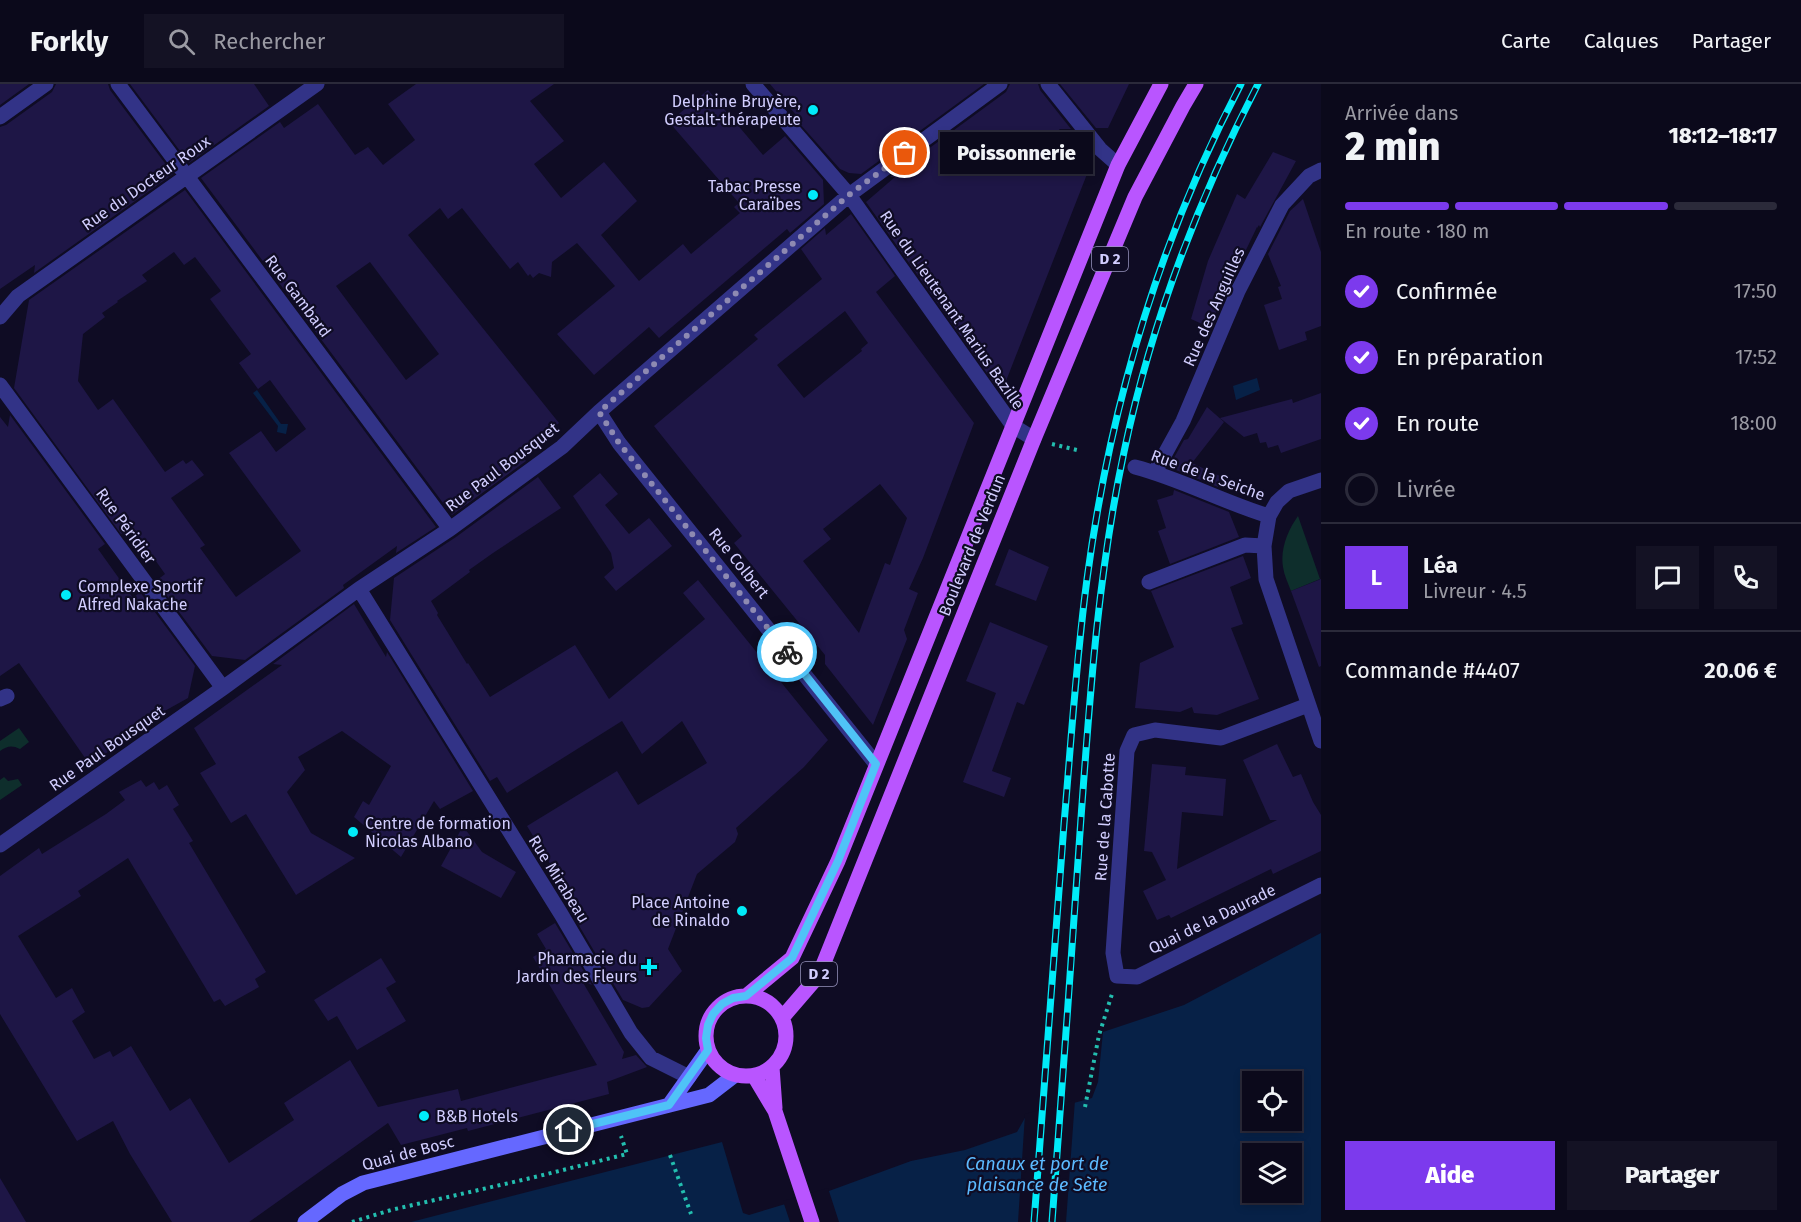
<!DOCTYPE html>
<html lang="fr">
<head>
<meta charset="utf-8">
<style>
  body { margin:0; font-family:"Fira Sans",sans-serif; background:#141224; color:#f1f3f6; height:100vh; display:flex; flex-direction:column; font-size:22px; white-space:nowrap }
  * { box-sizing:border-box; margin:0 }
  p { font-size:20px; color:#9a9aa3 }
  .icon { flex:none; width:33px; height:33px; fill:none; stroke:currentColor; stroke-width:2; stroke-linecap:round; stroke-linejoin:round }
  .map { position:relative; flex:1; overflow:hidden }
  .drawer { display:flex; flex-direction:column; background:#0b091b; width:480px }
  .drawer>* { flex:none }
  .controls { position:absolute; left:1242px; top:987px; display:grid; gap:12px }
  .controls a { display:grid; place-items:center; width:60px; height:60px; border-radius:0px; background:#0b091b; box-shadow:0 3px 9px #0003,0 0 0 2px #2b2a3a; font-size:30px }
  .pin { position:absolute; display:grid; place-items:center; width:51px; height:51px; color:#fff; margin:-26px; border:3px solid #fff; border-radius:50%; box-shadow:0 2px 6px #0007 }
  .courier { position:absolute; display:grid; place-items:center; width:60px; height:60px; margin:-30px; border:4px solid #4fc3f7; border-radius:50%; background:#fff; color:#222; box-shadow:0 2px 8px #0007 }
  .bubble { position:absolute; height:42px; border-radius:0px; background:#0b091b; box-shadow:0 3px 9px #0003,0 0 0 2px #2b2a3a; font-size:20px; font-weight:800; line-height:42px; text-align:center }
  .head em { font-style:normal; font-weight:800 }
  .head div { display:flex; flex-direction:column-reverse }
  .head { display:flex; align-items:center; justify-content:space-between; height:102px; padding:0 24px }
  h1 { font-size:39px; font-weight:800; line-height:45px }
  .bar { display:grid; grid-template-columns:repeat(4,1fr); gap:9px 6px; align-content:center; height:72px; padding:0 24px }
  .bar i { height:8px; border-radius:4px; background:#2b2a3a }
  .bar .current { background:#7c3aed }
  .bar p { grid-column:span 4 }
  .line { display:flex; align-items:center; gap:15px; padding:0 24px; border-top:2px solid #2b2a3a }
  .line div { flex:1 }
  .round { display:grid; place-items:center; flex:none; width:63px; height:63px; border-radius:0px; background:#141224 }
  ol { padding:0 24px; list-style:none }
  li { display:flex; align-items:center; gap:18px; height:66px }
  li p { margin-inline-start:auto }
  li .icon { padding:6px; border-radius:50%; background:#7c3aed; color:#fff; stroke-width:4 }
  li:last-child { color:#9a9aa3 }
  li i { width:33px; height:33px; border:3px solid #2b2a3a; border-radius:50% }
  .button { display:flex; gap:12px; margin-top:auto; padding:12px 24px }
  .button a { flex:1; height:69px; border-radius:0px; background:#7c3aed; color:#fff; font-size:24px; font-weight:800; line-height:69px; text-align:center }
  .button a+a { background:#141224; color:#f1f3f6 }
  header { display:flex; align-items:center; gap:36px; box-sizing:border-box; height:84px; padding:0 30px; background:#0b091b; border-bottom:2px solid #2b2a3a }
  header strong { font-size:28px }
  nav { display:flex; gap:33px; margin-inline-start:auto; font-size:21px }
  .search { width:420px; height:54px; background:#141224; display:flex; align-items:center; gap:15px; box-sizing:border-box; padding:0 21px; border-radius:0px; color:#9a9aa3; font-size:22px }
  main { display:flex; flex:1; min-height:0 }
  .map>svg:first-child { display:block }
  .green { fill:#0e2e2c }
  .water { fill:#072147; fill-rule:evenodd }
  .pier { fill:#0f0c24 }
  .building { fill:#1e1646; fill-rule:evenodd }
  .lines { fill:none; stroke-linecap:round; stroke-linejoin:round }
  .path { stroke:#23beaf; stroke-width:4; stroke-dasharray:3 4.5; stroke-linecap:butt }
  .street { stroke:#323387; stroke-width:15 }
  .secondary { stroke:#6568ff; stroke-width:15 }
  .primary { stroke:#b955ff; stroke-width:15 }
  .rail-casing { stroke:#00ebf9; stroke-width:7 }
  .rail { stroke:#0f0c24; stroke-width:4.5; stroke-dasharray:14; stroke-linecap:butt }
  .done { stroke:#8e8ab2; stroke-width:6; stroke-dasharray:0 10.8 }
  .route { stroke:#4fc3f7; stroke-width:8 }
  .poi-dot { fill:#00ebf9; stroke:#0f0c24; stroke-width:2 }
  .labels { text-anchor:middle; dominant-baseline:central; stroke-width:4.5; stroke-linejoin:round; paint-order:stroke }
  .shield { fill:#0f0c24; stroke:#9894bd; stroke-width:1.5 }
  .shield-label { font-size:15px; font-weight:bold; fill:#d2ceff }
  .poi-label { font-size:16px; fill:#d2ceff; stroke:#0f0c24; text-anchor:end }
  .street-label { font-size:16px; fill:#d2ceff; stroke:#0f0c24 }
  .water-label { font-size:18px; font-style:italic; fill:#5cbaff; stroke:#0f0c24 }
</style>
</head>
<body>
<header>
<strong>Forkly</strong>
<div class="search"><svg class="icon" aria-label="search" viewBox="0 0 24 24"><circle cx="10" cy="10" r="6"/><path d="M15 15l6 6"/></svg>Rechercher</div>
<nav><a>Carte</a><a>Calques</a><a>Partager</a></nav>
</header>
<main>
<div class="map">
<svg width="1321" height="1138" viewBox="0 0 1321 1138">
  <rect width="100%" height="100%" fill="#0f0c24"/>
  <path class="green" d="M1298 432 1320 495 1291 507C1288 499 1284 491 1283 483 1280 465 1288 446 1298 432Z
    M19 644 29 658 20 665C12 661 7 662 0 667V657Z
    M4 693 8 697 18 695 22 701 0 716V696Z"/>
  <path class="water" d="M1257 294 1260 306 1236 316 1233 302Z
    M257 306 281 340H288L286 350 277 348 278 342 253 309Z
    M1321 849V1137L1319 1138H411L722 1058 743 1129 749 1131 829 1107 911 1077 965 1066 1017 1048 1026 1032 1092 1014 1098 998 1103 948 1184 921ZM1252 998H1292V1036H1252ZM1252 1070H1292V1108H1252Z"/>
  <path class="pier" d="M1075 1016 1066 1138H1018L1025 1030Z
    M828 1104 839 1138H790L783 1117Z"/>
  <path class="building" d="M0 0H29L0 21Z
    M56 0H108L110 6 173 90 34 189 35 181 0 205V43L6 41 52 8Z
    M130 0H254L269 22 189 79Z
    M416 0H554L530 17 564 57 534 80 561 114 604 78 637 117 601 151 639 197 683 160 691 170 740 129 734 123 739 119 669 38 708 6 763 71 785 52 823 96 824 120 790 149 787 145 659 254 649 243 594 291 557 250 615 202 577 159 552 178 551 193 539 189 533 194 530 190 528 192 518 178 510 185 462 124 448 135 440 124 408 151 559 339 521 371 526 377 452 431 201 94 280 38 284 44 318 20 355 71 368 63 383 81 415 56 388 20ZM370 178 439 270 406 296 336 202Z
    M770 0H984L861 90 849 89 840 85 800 40 802 38Z
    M1010 0H1038L1040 6 1071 45H1059L1089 85 1006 297 994 299 866 118 895 93H890L1006 8Z
    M1060 0H1129L1108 44H1096Z
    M1273 68 1296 77 1260 143 1259 141 1257 144V143L1209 243 1191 235 1208 177 1237 110 1245 115Z
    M185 106 436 443 396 469 397 462 343 501 344 504 245 576 212 572 156 497 165 490 132 443 121 450 14 304 29 216ZM174 168 184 181 195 173 221 207 210 215 251 270 239 279 258 305 270 296 306 345 276 368 261 347 229 369 301 467 236 513 200 464 205 461 171 414 204 391 192 376 186 380 183 376 165 388 113 315 98 326 78 297 83 250 105 233 102 229 118 218 117 217 147 197 142 191Z
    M1303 115 1321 168V242L1305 248 1307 256 1279 266 1264 221 1282 215 1278 203 1281 202 1268 170 1290 127Z
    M851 130 895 192 876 208 974 339 923 474 909 505 918 509 904 546 907 555 873 641 825 580V571L734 459 742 452 654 342 758 255 754 251 822 195 801 165 825 144 826 151ZM845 227 868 259 861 265 862 267 804 314 777 281ZM880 400 907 434 890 481 885 479 859 549 803 477 831 455 823 445Z
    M1321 309V355L1281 369 1278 361 1268 364 1266 358 1260 359 1257 349 1244 353 1220 334 1292 315 1293 319Z
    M1207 323 1224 338 1192 379 1222 393 1218 403 1171 384 1173 381 1171 379 1184 356 1188 355Z
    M10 331 105 460 98 465 133 514 140 508 195 582 188 614 161 629 90 681 19 579 0 592V333L8 343Z
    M600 389 618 410 605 421 629 450 649 434 672 462 616 507 604 493 614 484 611 469 573 412Z
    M538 393 561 424 493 469 469 486 470 488 431 517 438 529 437 531 467 580 468 579 490 613 575 561 609 615 705 535 683 509 698 496 828 656 804 683 736 744 738 750 735 758 697 790 668 865 682 887 649 923 642 924 623 916 571 828 580 822 574 819 527 742 617 687 638 721 707 679 682 637 642 670 622 637 507 709 497 693 490 697 390 536 394 494 456 453Z
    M1174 406 1229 428 1239 453 1170 480 1158 447 1166 444 1157 416 1173 411Z
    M1009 465 1049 483 1036 517 995 501Z
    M1243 472 1251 494 1230 503 1243 540 1231 544 1259 615 1217 631 1194 629 1192 623 1180 628 1135 624 1140 579 1174 563 1151 507Z
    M1321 495V582L1319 583 1291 507Z
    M354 520 386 573 387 568 473 707 440 725 434 717 401 773 354 733 363 717 369 721 391 682 342 647 298 673 305 686 287 708 311 749 355 774 296 811 246 730 231 739 215 713 200 689 216 680 194 644 282 581 273 580Z
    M990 538 1048 562 1024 621 1017 618 992 687 1011 694 1004 713 963 698 996 609 966 597Z
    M1277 660 1293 693 1301 690 1313 718 1321 731V767L1273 790 1271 785 1171 834 1169 831 1157 836 1143 807 1166 796 1152 768 1144 767 1152 680 1186 683 1185 691 1226 695 1223 732 1182 728 1177 785 1277 736H1270L1243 676Z
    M141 696 146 703 154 698 159 706 167 701 179 721 173 725 193 757 189 759 266 888 255 895 259 903 225 922 220 915 214 918 128 774 78 807 81 812 18 852 56 914 72 904 85 928 72 937 94 975 110 967 113 973 131 962 170 1027 190 1014 229 1079 294 1036 284 1019 350 976 378 1023 458 1005 461 1017 597 981 533 873 546 865 537 850 555 839 592 901 582 897 624 968 622 975 636 971 647 983 607 998 609 1010 468 1047 467 1044 401 1061 388 1039 249 1138H172L130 1070 113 1037 77 1057 0 930V792L39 764 42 770 106 730 125 716 119 708Z
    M463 742 482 768 516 788 501 814 441 782Z
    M381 874 396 898 386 904 406 937 357 966 337 932 328 937 314 916Z
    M0 1094 26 1138H0Z"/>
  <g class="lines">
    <path class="path" d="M1052 360 1081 367
      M1085 1023 1099 951 1112 910
      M670 1071 691 1130
      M352 1138 391 1126 531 1094 627 1070 621 1052"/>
    <path class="street" d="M118 0 450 445
      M753 0 849 111 1013 342 1034 355
      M1048 0 1100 65 1118 81
      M0 33 46 0
      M0 233 18 212 317 0
      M0 301 223 604
      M599 328 619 359 876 680
      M1135 383C1181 395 1223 418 1269 432
      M1155 388 1183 337 1238 207 1282 121 1309 92 1321 86
      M1321 396 1289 407 1277 418 1269 432 1264 462 1266 495 1321 657
      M1149 498 1245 461 1264 462
      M359 505 561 830 631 949 651 974 689 993
      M0 615 7 612
      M1308 621 1221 654 1155 646 1134 651 1127 667 1113 869 1117 892 1137 893 1321 801
      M0 761 223 604 359 505 450 445 562 363 599 328 849 111 1000 0"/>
    <path class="secondary" d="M669 1021 708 966
      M305 1138 342 1110 363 1099 709 1011 735 991"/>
    <path class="primary" d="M746 912 792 874 838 777 1118 81 1161 0
      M706 952a40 40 0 1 1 80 0a40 40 0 1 1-80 0Z
      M782 934 819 891 1034 355 1135 113 1183 22 1196 0
      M772 983 775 1024
      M754 992 775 1027 812 1138"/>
    <g class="rail-casing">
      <path id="rail" d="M1034 1138C1044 1005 1054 873 1064 740 1071 659 1076 577 1087 495 1110 322 1160 154 1241 0
        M1052 1138C1062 1003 1072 869 1081 734 1090 610 1098 490 1124 368 1151 239 1198 116 1258 0"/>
    </g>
    <use href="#rail" class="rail"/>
  </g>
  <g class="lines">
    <path class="done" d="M787 568 619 359 599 328 849 111 905 69"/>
    <path class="route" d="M569 1046 669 1021 708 966 706 954 708 941 713 930 722 920 733 914 746 912 792 874 838 777 876 680 787 568"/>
  </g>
  <g class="poi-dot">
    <circle cx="813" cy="26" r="6"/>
    <circle cx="813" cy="111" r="6"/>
    <circle cx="66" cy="511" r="6"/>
    <circle cx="353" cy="748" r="6"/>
    <circle cx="742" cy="827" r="6"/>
    <path d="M646 874h6v6h6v6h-6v6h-6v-6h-6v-6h6z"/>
    <circle cx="424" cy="1032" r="6"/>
  </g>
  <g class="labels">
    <g class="shield">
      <rect x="1092" y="163" width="36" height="24" rx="4.5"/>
      <rect x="801" y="878" width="36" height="24" rx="4.5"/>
    </g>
    <g class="shield-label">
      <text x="1110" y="175">D 2</text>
      <text x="819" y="890">D 2</text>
    </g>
    <g class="poi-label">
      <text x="801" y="17">Delphine Bruyère,<tspan x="801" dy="18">Gestalt-thérapeute</tspan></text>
      <text x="801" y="102">Tabac Presse<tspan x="801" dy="18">Caraïbes</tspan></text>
      <text x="78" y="502" text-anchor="start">Complexe Sportif<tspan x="78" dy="18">Alfred Nakache</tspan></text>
      <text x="365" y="739" text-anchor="start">Centre de formation<tspan x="365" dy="18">Nicolas Albano</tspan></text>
      <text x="730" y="818">Place Antoine<tspan x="730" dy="18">de Rinaldo</tspan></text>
      <text x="637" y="874">Pharmacie du<tspan x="637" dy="18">Jardin des Fleurs</tspan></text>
      <text x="436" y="1032" text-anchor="start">B&amp;B Hotels</text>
    </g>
    <g class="street-label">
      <text transform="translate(146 99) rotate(-35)">Rue du Docteur Roux</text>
      <text transform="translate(298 212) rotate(53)">Rue Gambard</text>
      <text transform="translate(1214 223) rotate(-66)">Rue des Anguilles</text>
      <text transform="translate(952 226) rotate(55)">Rue du Lieutenant Marius Bazille</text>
      <text transform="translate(502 383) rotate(-37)">Rue Paul Bousquet</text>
      <text transform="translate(1208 391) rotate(20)">Rue de la Seiche</text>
      <text transform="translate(126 442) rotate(54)">Rue Péridier</text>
      <text transform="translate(972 461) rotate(-68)">Boulevard de Verdun</text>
      <text transform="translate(739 479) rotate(51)">Rue Colbert</text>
      <text transform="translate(107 664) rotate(-35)">Rue Paul Bousquet</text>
      <text transform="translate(1105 733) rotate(-86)">Rue de la Cabotte</text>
      <text transform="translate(559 795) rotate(58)">Rue Mirabeau</text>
      <text transform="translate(1212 835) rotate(-26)">Quai de la Daurade</text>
      <text transform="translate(408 1069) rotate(-15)">Quai de Bosc</text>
    </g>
    <g class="water-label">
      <text x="1037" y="1080">Canaux et port de<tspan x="1037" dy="21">plaisance de Sète</tspan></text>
    </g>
  </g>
</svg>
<div class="controls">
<a><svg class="icon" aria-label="locate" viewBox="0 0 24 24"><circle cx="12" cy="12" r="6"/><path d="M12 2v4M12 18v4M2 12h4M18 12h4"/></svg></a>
<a><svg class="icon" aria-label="layers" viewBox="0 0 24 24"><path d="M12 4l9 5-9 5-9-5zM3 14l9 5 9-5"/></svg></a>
</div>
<div class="pin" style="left:905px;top:69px;background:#ea580c"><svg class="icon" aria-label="bag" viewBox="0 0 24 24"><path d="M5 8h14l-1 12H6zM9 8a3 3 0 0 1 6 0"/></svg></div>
<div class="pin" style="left:569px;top:1046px;background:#1f2937"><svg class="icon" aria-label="home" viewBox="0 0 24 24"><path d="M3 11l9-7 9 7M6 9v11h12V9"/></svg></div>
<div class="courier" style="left:787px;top:568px"><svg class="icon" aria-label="bike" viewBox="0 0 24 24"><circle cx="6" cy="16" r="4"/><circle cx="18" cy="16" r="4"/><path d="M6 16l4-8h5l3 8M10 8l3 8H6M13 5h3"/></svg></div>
<div class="bubble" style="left:940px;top:48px;width:153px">Poissonnerie</div>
</div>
<section class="drawer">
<div class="head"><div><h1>2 min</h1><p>Arrivée dans</p></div><em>18:12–18:17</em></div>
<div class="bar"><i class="current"></i><i class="current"></i><i class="current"></i><i></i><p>En route · 180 m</p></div>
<ol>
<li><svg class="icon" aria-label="check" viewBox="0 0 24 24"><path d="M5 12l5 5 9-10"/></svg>Confirmée<p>17:50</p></li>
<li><svg class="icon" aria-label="check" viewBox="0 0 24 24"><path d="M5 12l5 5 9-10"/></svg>En préparation<p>17:52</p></li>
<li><svg class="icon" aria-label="check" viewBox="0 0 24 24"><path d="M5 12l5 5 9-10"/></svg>En route<p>18:00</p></li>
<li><i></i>Livrée</li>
</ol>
<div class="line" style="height:108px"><b class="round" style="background:#7c3aed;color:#fff">L</b><div><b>Léa</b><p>Livreur · 4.5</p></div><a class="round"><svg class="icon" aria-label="chat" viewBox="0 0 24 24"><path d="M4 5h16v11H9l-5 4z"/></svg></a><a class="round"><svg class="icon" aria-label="phone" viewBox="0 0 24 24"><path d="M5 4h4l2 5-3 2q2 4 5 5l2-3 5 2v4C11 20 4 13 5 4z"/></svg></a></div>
<div class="line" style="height:78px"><div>Commande #4407</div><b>20.06 €</b></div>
<div class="button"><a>Aide</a><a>Partager</a></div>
</section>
</main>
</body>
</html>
